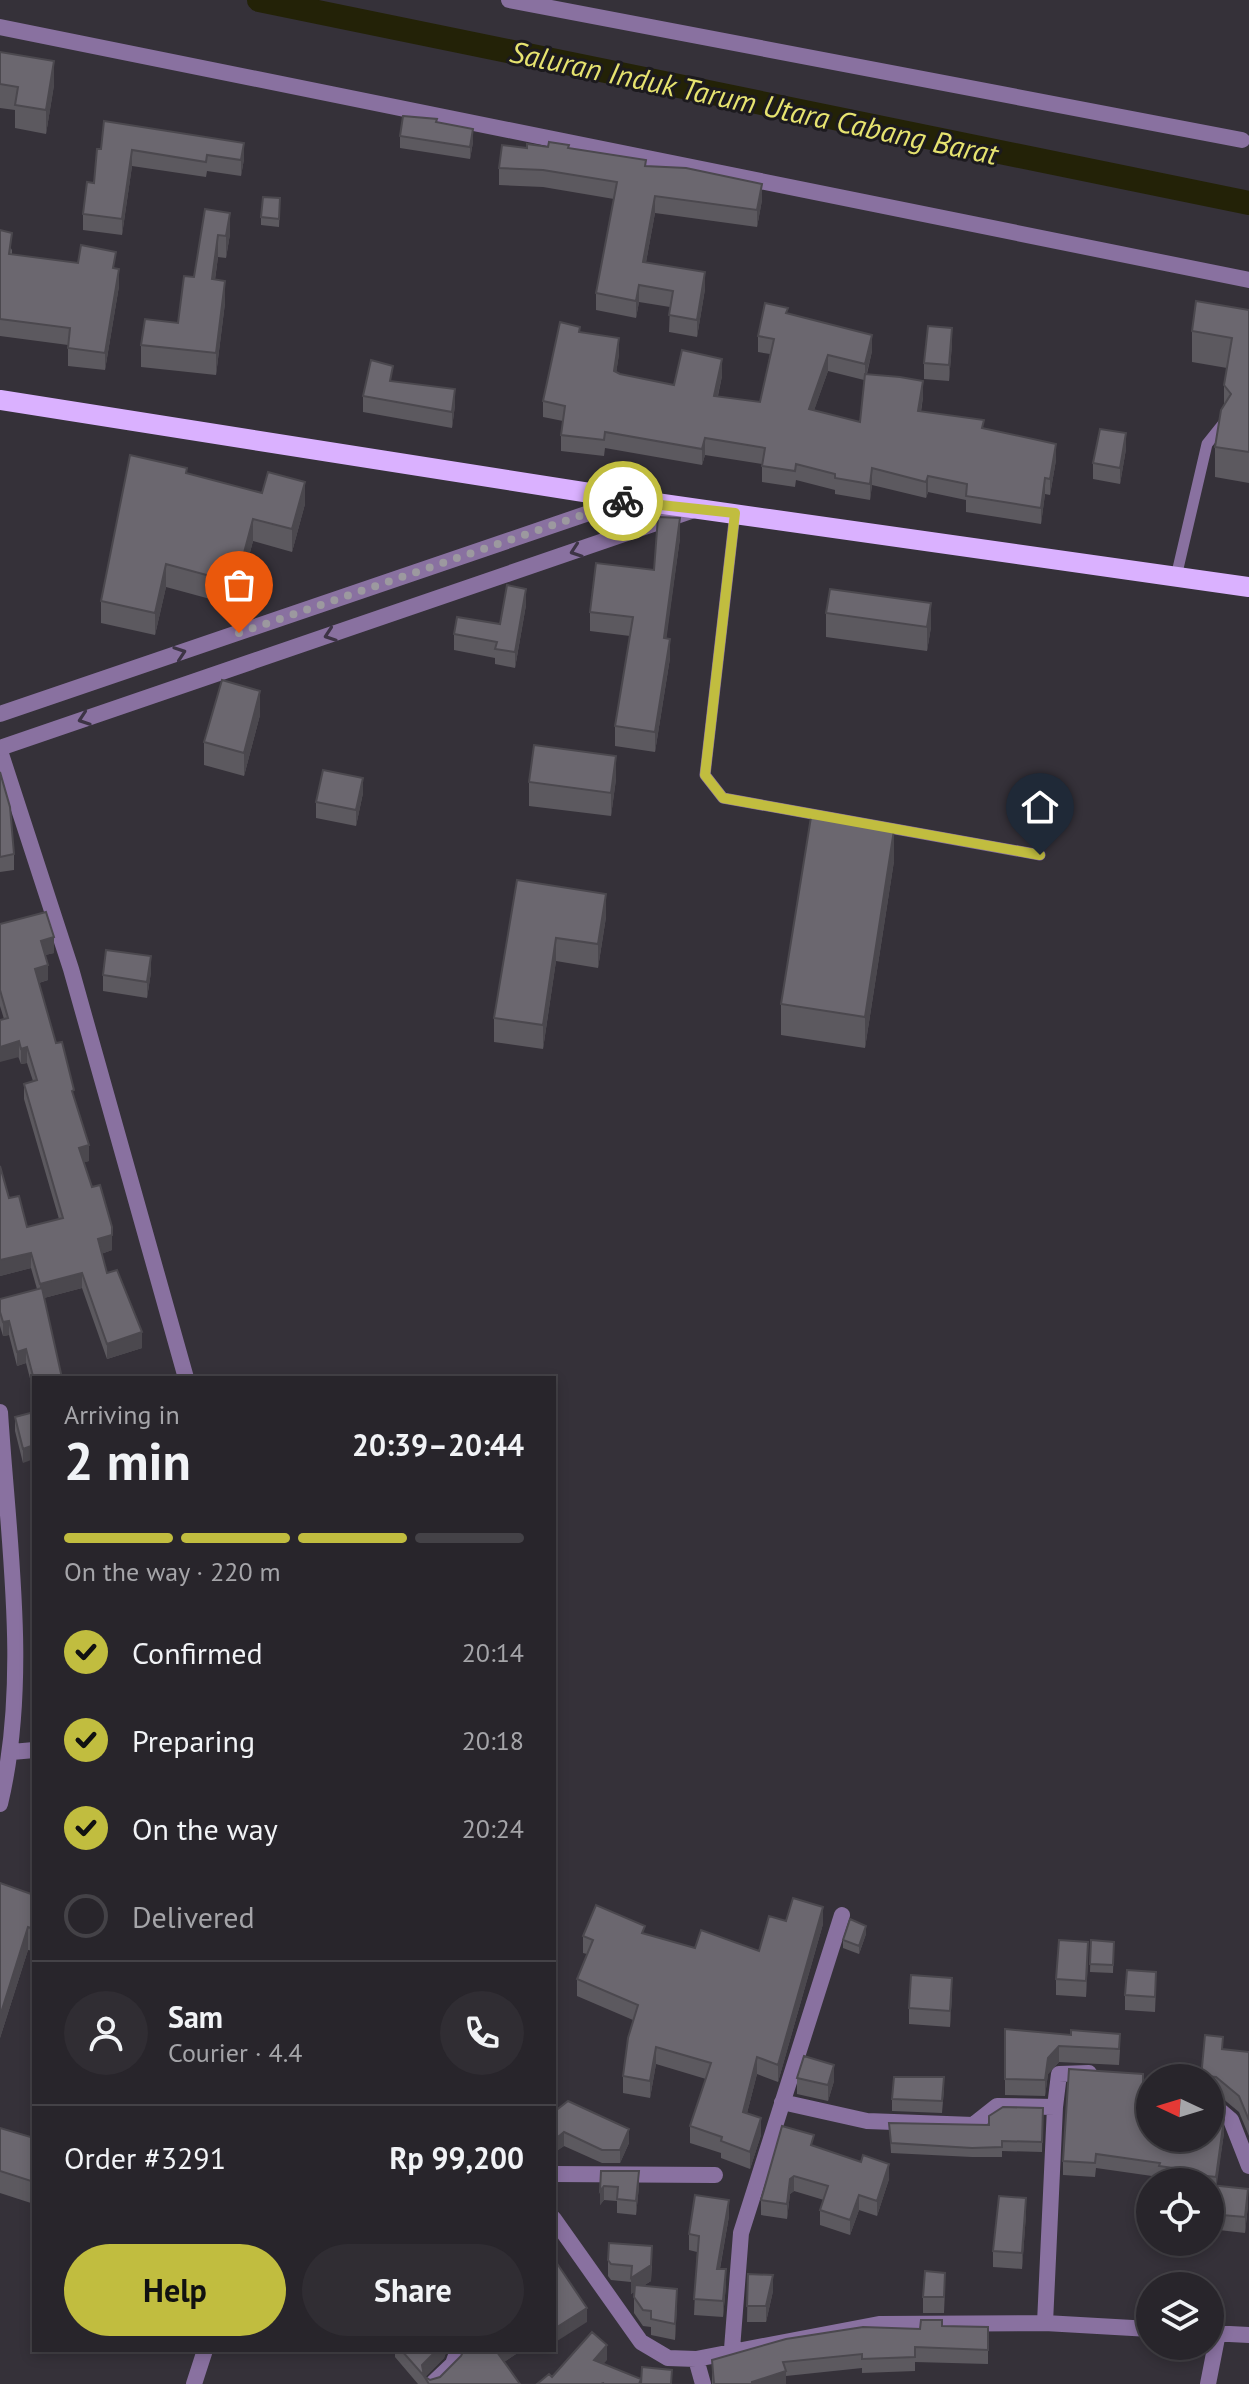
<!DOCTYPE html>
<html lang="en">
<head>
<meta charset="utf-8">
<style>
  body { margin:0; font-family:"PT Sans",sans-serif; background:#302d33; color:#f1f3f6; height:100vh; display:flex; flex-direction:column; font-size:30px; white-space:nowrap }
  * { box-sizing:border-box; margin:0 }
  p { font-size:26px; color:#a5a5a9 }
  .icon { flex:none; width:44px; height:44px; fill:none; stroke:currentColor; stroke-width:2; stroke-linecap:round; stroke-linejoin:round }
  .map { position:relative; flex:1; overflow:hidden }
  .drawer { position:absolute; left:32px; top:1376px; width:524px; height:976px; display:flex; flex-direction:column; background:#28252b; border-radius:0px; box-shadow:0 4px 12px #0003,0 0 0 2px #444247 }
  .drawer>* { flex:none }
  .needle { width:52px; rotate:274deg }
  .controls { position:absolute; left:1136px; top:2064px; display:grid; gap:16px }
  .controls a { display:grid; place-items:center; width:88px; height:88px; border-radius:50%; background:#28252b; box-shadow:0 4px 12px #0003,0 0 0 2px #444247; font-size:40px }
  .pin { position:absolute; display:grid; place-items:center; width:68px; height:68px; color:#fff; margin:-82px -34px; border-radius:50% 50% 50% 0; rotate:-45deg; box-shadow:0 0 8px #0007 }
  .pin .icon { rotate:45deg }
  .courier { position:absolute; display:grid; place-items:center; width:80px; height:80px; margin:-40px; border:6px solid #c1bd3f; border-radius:50%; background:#fff; color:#222; box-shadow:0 2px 10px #0007 }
  .head em { font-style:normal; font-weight:700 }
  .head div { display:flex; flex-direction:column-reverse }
  .head { display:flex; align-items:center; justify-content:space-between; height:136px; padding:0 32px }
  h1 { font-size:52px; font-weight:700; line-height:60px }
  .bar { display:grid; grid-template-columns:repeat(4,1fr); gap:12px 8px; align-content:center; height:96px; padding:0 32px }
  .bar i { height:10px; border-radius:6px; background:#444247 }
  .bar .current { background:#c1bd3f }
  .bar p { grid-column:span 4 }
  .line { display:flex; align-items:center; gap:20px; padding:0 32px; border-top:2px solid #444247 }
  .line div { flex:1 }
  .round { display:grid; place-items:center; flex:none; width:84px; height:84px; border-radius:42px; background:#302d33 }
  ol { padding:0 32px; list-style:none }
  li { display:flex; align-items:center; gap:24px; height:88px }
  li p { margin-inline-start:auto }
  li .icon { padding:8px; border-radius:50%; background:#c1bd3f; color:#111; stroke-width:4 }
  li:last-child { color:#a5a5a9 }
  li i { width:44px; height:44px; border:4px solid #444247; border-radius:50% }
  .action { display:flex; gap:16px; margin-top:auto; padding:16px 32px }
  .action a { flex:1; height:92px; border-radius:48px; background:#c1bd3f; color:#111; font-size:32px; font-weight:700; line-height:92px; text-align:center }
  .action a+a { background:#302d33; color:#f1f3f6 }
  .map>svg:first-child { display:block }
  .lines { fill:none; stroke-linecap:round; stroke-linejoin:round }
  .canal { stroke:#232207; stroke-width:24 }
  .service { stroke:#8971a0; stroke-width:11 }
  .minor { stroke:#8971a0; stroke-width:16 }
  .tertiary { stroke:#8971a0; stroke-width:16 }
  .primary { stroke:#dab1ff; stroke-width:20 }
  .wall { fill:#5c595f; fill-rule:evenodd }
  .shaded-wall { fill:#4b484e }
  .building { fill:#6b676f; stroke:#4b484e; stroke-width:2 }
  .oneway { stroke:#3d3445 }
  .done { stroke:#9c999f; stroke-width:8; stroke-dasharray:0 14.4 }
  .route { stroke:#c1bd3f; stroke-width:10 }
  .labels { text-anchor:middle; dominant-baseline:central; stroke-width:6; stroke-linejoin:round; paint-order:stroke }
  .water-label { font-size:30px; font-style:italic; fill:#e6e36f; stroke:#1c1a1e }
</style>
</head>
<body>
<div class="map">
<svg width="1249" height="2384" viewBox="0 0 1249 2384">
  <rect width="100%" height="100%" fill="#353139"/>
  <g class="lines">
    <path class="canal" d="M259 0 1249 203"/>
    <path class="service" d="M735 513 705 775 723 798 1040 855
      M1176 577 1207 444 1223 424"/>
    <path class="minor" d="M509 0 1242 140
      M0 27 1249 280
      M0 751 71 969 186 1378
      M0 1412C8 1540 30 1678 0 1804
      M12 1752 34 1750
      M782 2102 867 2121 973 2125 997 2106 1055 2107 1059 2074 1089 2073
      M1210 2102 1231 2120 1249 2166
      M554 2174 715 2175
      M554 2219 641 2342 668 2358 696 2359 703 2384
      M1045 2323 1055 2107
      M1210 2333 1249 2335
      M732 2349 741 2233 842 1915
      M696 2359 879 2324 1045 2323 1150 2329
      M194 2384 205 2350
      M432 2384 453 2364 458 2350
      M1208 2384 1218 2333"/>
    <path class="tertiary" d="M0 714 627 500
      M0 748 697 509"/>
    <path class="primary" d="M0 400 628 499 1249 587"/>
  </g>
  <path class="wall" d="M0 52 54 85 46 134 15 128V110L0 108Z
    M104 121 244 159 241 176 207 171 206 177 132 166 122 235 83 230V214L94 183 101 149Z
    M437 122 473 142 470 159 400 148V136Z
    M527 148H569L646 166 762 200 757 227 655 213 646 262 705 289 697 337 669 332 670 307 639 302 636 318 596 310V293L614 199 543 187 499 185V168Z
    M280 206 279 227 261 225V217Z
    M205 209 230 234 226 258 218 257 215 280 225 303 216 375 141 367V345L178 323 194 277Z
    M0 230 12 250V255L116 268 119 286 105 370 68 366V345L0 336Z
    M1249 310V483L1215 477V447L1224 404V385L1227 368 1192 362V331Z
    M788 313 872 351 867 374 923 397 921 412 984 428 1056 460 1050 495 1045 494 1041 524 966 512V500L928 492 926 498 872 485 870 500 835 494V490L796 480 795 487 762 482V464L705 455 702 465 605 448 604 456 561 451V435L563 421 543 417V401L580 332 619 354 616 373 620 374 674 385 722 376 718 396 760 402 770 354 758 352V336ZM828 371 864 380 860 422 814 410Z
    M952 344 949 381 924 379V363Z
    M393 381 455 405 452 428 363 412V396Z
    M1126 449 1120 484 1093 479V463Z
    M187 473 305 504 292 552 253 541 236 606 166 587 155 635 101 623V601Z
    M680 538 666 638 670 658 655 752 615 746V726L630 636 590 631V612L654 570Z
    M526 605 515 668 495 664V658L454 650V634L500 624Z
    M826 613 931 627 927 651 826 637Z
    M260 715 244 776 204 765V742Z
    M0 772 14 854V870L0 872Z
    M616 779 611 816 529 806V782Z
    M363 793 356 826 316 818V802Z
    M894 861 865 1048 781 1035V1004Z
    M517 880 606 917 598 968 556 961 543 1049 494 1042V1018Z
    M0 924 54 953 45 955 48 980 39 983 56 1043 74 1100 89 1161 84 1162 112 1250 101 1254 107 1273 142 1348 107 1359 82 1288 44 1298 34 1378V1394L26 1363 17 1366 9 1335 3 1336 0 1326V1299L37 1289 31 1268 0 1276V1166L9 1198 27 1227 59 1219 24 1099V1084L33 1081 27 1063 21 1064 4 1019 0 1006Z
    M151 972 147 998 103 991V975Z
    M34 1412 23 1463 15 1431V1417Z
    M0 1883 34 1895V1951L28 1950 0 2038Z
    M786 1921 823 1924 778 2082 757 2074 747 2113 761 2135 750 2169 721 2158V2153L690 2143V2126L706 2079 656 2064 650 2098 623 2093V2076L633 2020 577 1996V1979L587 1954 583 1953V1936L645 1934 695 1948 759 1951Z
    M866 1934 859 1954 843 1948V1940Z
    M1091 1940 1114 1942 1113 1973 1090 1972Z
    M1088 1958 1086 1997 1056 1995V1979Z
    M1156 1988 1155 2012 1125 2010V1995Z
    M952 1994 950 2027 909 2024V2008Z
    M1005 2029 1120 2050 1119 2065 1059 2062 1048 2074 1045 2096 1005 2095Z
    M1223 2049 1249 2052V2136L1239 2112 1216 2093 1210 2092V2078H1201Z
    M797 2078 834 2081 828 2101 797 2094Z
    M944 2089 942 2113 892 2111V2099Z
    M1143 2094 1150 2138 1224 2133 1216 2185 1248 2205 1245 2233 1210 2229V2182H1173L1159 2180V2177L1096 2168 1095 2177 1063 2175V2161Z
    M1043 2108 1042 2152 1002 2151V2157H972L891 2153 889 2123 989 2125Z
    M554 2112 629 2143 620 2163H602L564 2146 558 2150 554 2145Z
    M0 2128 34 2138V2204L0 2193Z
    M814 2146 889 2179 877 2216 859 2210 850 2235 820 2225V2210L824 2200 794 2191 790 2194 787 2219 761 2215V2200Z
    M601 2171 639 2186 636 2215 617 2213V2201L604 2200 600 2205Z
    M1026 2214 1022 2269 993 2267V2251Z
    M729 2216 720 2269 726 2285 723 2317 694 2315 697 2252 689 2250V2234Z
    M608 2260 652 2262 651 2281 643 2286 677 2305 675 2340 651 2335V2327L643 2326 634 2313V2292L631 2294V2282L611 2280 608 2276Z
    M748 2274 773 2291 766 2322H747Z
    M945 2289 944 2313H923V2297Z
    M942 2326 988 2327V2364L915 2362V2371L862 2373V2368L786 2376V2384H712V2360Z
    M395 2350H447L444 2358 425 2377 430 2380 516 2350V2354L504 2362 520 2384H424V2378V2384H418L395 2357Z"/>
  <path class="shaded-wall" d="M54 61V85L46 134V110Z
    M473 129V142L470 159V147Z
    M244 143V159L241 176V160Z
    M132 150V166L122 235V219Z
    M762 184V200L757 227V210Z
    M655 196V213L643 279V262Z
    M230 213V234L226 258V236Z
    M218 235V257L212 301V279Z
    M119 269V286L105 370V353Z
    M705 272V289L697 337V320Z
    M225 281V303L216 375V353Z
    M639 285V302L636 318V301Z
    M952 328V344L949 381V365Z
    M872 335V351L865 380V364Z
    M619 338V354L614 387V371Z
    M828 355V371L809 425V409Z
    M722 359V376L714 412V396Z
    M923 381V397L918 427V411Z
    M455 389V405L452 428V412Z
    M1126 433V449L1120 484V468Z
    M705 438V455L702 465V449Z
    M1056 444V460L1050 495V479Z
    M872 468V485L870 500V484Z
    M928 476V492L926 498V482Z
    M1045 478V494L1041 524V508Z
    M305 482V504L292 552V529Z
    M680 518V538L664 657V638Z
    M253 519V541L236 606V583Z
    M166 564V587L155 635V613Z
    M526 589V605L515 668V652Z
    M931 603V627L927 651V627Z
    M670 639V658L655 752V732Z
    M260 691V715L244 776V753Z
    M616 756V779L611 816V793Z
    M363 778V793L356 826V810Z
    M894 830V861L865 1048V1017Z
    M606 894V917L598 968V944Z
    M54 937V953L41 956V941Z
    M556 938V961L543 1049V1025Z
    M151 956V972L147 998V982Z
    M48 965V980L35 984V969Z
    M19 1041V1057L0 1062V1047Z
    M27 1047V1063L21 1064V1049Z
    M89 1145V1161L79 1164V1148Z
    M112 1235V1250L98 1255V1239Z
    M31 1253V1268L0 1276V1260Z
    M82 1273V1288L40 1299V1284Z
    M9 1321V1335L3 1336V1322Z
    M142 1332V1348L107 1359V1344Z
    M26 1349V1363L17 1366V1352Z
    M34 1445V1459L23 1463V1449Z
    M823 1907V1924L778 2082V2065Z
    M866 1926V1934L859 1954V1946Z
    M28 1927V1950L0 2038V2016Z
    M1088 1942V1958L1086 1997V1981Z
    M952 1978V1994L950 2027V2011Z
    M1059 2046V2062L1048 2074 1045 2096V2080L1048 2058Z
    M656 2047V2064L650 2098V2081Z
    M757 2057V2074L743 2129V2112Z
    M834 2065V2081L828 2101V2085Z
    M761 2118V2135L750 2169V2152Z
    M1224 2119V2133L1216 2191V2177Z
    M629 2129V2143L620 2163V2150Z
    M564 2132V2146L558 2150V2137Z
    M889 2164V2179L877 2216V2201Z
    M639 2171V2186L636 2215V2201Z
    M794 2176V2191L790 2194 787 2219V2204L790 2179Z
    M604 2186V2200L600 2205V2191Z
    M1248 2189V2205L1245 2233V2217Z
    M859 2195V2210L850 2235V2220Z
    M1026 2198V2214L1022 2269V2253Z
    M729 2200V2216L717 2285V2269Z
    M652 2246 651 2281 631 2294V2278Z
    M726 2269V2285L723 2317V2301Z
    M773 2275V2291L766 2322V2306Z
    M677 2289V2305L675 2340V2324Z
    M587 2308V2322L554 2343V2329Z
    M607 2345V2360L594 2375V2360Z
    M437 2350H447L444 2358 424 2378 422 2365Z
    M500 2350H516V2354L497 2367V2352Z
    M786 2371V2384H752V2382Z"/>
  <path class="building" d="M0 52 54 61 46 110 15 105 18 87 0 84Z
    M403 116 437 119 436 122 473 129 470 147 400 136Z
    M104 121 244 143 241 160 207 155 206 162 132 150 122 219 83 214 87 182 94 183 97 149H101Z
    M549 142 569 145 568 148 646 160 645 166 686 168 762 184 757 210 655 196 643 262 705 272 697 320 669 315 673 291 639 285 636 301 596 293 617 182 543 170 499 168 502 145 527 148V144L548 147Z
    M263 197 280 198 279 219 261 217Z
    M205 209 230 213 226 236 218 235 212 279 225 281 216 353 141 345 145 319 178 323 184 276 194 277Z
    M0 230 12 233 9 254 78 263 81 245 116 252 113 268 119 269 105 353 68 348 70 328 0 319Z
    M1196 301 1249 310V452L1215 447 1221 410 1231 394 1224 385 1232 338 1192 331Z
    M765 303 788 308 786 313 872 335 865 364 828 355 809 409 860 422 865 374 900 377 923 381 918 411 984 420 982 428 1056 444 1050 479 1045 478 1041 508 966 496 967 484 928 476 926 482 872 468 870 484 835 478V474L796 464 795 471 762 466 765 448 705 438 702 449 605 432 604 440 561 435 565 406 543 401 560 322 580 327 579 332 619 338 614 371 620 374 674 385 682 350 722 359 714 396 760 402 774 339 758 336Z
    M928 326 952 328 949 365 924 363Z
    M371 360 393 366 390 381 455 389 452 412 363 396Z
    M1100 429 1126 433 1120 468 1093 463Z
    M130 455 187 468 186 473 262 493 268 472 305 482 292 529 253 519 236 583 166 564 155 613 101 601Z
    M658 517 680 518 664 638 670 639 655 732 615 726 633 617 590 612 596 563 654 570Z
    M507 585 526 589 515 652 495 649 497 642 454 634 457 617 500 624Z
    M830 589 931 603 927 627 826 613Z
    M222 680 260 691 244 753 204 742Z
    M534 745 616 756 611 793 529 782Z
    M323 770 363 778 356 810 316 802Z
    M0 772 10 807 14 854 0 857Z
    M811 817 894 830 865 1017 781 1004Z
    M517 880 606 894 598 944 556 938 543 1025 494 1018Z
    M46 912 54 937 41 941 48 965 35 969 56 1043 62 1042 74 1090 72 1091 89 1145 79 1148 92 1187 100 1185 112 1227V1235L98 1239 107 1273 117 1270 142 1332 107 1344 82 1273 40 1284 31 1253 0 1260V1166L9 1198 19 1196 27 1227 63 1218 24 1084 37 1080 27 1047 21 1049 19 1041 0 1047V1020L8 1018 0 990V924Z
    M106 950 151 956 147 982 103 975Z
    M42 1288 62 1378H34V1380L26 1349 17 1352 9 1321 3 1322 0 1312V1299Z
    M34 1412V1445L23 1449 15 1417Z
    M0 1883 34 1895V1929L28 1927 0 2016Z
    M793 1898 823 1907 778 2065 757 2057 743 2112 761 2118 750 2152 721 2141 722 2137 690 2126 711 2063 656 2047 650 2081 623 2076 628 2038 638 2005 577 1979 593 1940 583 1936 596 1905 645 1926 642 1933 695 1948 701 1930 759 1951 769 1916 786 1921Z
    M850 1919 866 1926 859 1946 843 1940Z
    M1059 1940 1088 1942 1086 1981 1056 1979Z
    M1091 1940 1114 1942 1113 1965 1090 1964Z
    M1127 1970 1156 1972 1155 1997 1125 1995Z
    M911 1975 952 1978 950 2011 909 2008Z
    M1005 2029 1071 2035V2030L1120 2034 1119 2049 1059 2046 1048 2058 1045 2080 1005 2079Z
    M1205 2035 1223 2037 1222 2049 1249 2052V2120L1239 2096 1216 2077 1207 2076 1204 2078H1201Z
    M804 2056 834 2065 828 2085 797 2078Z
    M1069 2069 1143 2074V2093L1150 2094V2138H1210V2103L1224 2119 1216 2177 1180 2173 1181 2169 1159 2166 1160 2163 1096 2154 1095 2163 1063 2161Z
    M894 2077H944L942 2101 892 2099Z
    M568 2101 629 2129 620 2150H602L564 2132 558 2137 554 2131V2112Z
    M1003 2107 1043 2108 1042 2142 1002 2141V2147L972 2148 891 2143 889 2123 989 2125V2116Z
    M782 2126 814 2135 811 2145 861 2162 863 2155 889 2164 877 2201 859 2195 850 2220 820 2210 828 2186 794 2176 790 2179 787 2204 761 2200Z
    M0 2128 34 2138V2182L0 2171Z
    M601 2171H639L636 2201 617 2199 618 2187 604 2186 600 2191Z
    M1210 2185 1248 2189 1245 2217 1210 2214Z
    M695 2195 729 2200 717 2269H726L723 2301 694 2299 699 2236 689 2234Z
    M999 2196 1026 2198 1022 2253 993 2251Z
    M609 2243 652 2246 651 2265 631 2278 632 2266 611 2264 608 2260Z
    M554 2259 587 2308 554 2329Z
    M925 2271 945 2273 944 2297H923Z
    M748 2274 773 2275 766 2306H747Z
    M635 2285 677 2289 675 2324 651 2319V2311L643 2310 634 2297Z
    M921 2320H942V2326L988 2327V2350L915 2347V2357L862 2359V2354L783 2362 786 2371 752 2382V2384H714L712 2360 786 2339 863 2327 920 2329Z
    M592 2332 607 2345 594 2360 641 2379 639 2384H603L604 2383 601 2384H537L549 2374 552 2377Z
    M401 2350H437L422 2365 424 2376Z
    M464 2350H500L497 2352 520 2384H429L424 2376 430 2380 440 2377 461 2356Z
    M642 2367 672 2370 671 2384H641Z"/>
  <defs><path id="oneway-chevron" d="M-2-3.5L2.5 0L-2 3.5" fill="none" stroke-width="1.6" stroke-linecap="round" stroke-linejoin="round" transform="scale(2)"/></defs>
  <g class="oneway">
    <use href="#oneway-chevron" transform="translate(576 551) rotate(161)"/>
    <use href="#oneway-chevron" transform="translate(330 635) rotate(161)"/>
    <use href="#oneway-chevron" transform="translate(180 653) rotate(-19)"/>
    <use href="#oneway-chevron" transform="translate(84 719) rotate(161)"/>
  </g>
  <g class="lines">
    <path class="done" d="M239 633 623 501"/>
    <path class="route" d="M623 501 735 513 705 775 723 798 1040 855"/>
  </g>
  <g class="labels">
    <g class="water-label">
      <text transform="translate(754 102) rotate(12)">Saluran Induk Tarum Utara Cabang Barat</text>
    </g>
  </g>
</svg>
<div class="controls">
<a><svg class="needle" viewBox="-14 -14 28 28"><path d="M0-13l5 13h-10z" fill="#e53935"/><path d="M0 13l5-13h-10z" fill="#a5a5a9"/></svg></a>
<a><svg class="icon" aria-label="locate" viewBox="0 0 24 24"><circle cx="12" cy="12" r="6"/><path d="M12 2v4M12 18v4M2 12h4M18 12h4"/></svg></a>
<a><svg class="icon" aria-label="layers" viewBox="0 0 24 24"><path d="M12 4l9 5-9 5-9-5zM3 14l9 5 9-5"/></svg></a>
</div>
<div class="pin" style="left:239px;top:633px;background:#ea580c"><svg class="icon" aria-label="bag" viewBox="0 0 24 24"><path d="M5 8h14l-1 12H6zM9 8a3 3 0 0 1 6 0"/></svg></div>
<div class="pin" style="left:1040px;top:855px;background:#1f2937"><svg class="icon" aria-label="home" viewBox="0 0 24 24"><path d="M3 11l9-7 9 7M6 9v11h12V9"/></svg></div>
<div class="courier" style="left:623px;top:501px"><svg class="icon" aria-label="bike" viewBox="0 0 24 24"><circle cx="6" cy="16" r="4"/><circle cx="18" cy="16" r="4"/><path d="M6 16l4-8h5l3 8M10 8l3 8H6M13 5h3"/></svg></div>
<section class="drawer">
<div class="head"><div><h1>2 min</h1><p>Arriving in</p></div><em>20:39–20:44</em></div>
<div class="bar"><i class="current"></i><i class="current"></i><i class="current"></i><i></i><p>On the way · 220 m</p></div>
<ol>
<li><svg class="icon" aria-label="check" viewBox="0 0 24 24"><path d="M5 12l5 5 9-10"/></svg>Confirmed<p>20:14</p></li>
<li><svg class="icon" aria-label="check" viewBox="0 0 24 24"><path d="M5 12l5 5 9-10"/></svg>Preparing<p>20:18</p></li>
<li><svg class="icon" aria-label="check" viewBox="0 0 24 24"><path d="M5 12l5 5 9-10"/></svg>On the way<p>20:24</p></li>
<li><i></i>Delivered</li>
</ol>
<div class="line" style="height:144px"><a class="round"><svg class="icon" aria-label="person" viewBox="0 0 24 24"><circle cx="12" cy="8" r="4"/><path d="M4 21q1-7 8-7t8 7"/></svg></a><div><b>Sam</b><p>Courier · 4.4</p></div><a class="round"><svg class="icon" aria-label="phone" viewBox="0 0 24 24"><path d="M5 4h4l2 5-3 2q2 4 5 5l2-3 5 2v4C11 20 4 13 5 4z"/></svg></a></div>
<div class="line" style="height:104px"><div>Order #3291</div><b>Rp 99,200</b></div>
<div class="action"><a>Help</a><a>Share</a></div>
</section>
</div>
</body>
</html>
